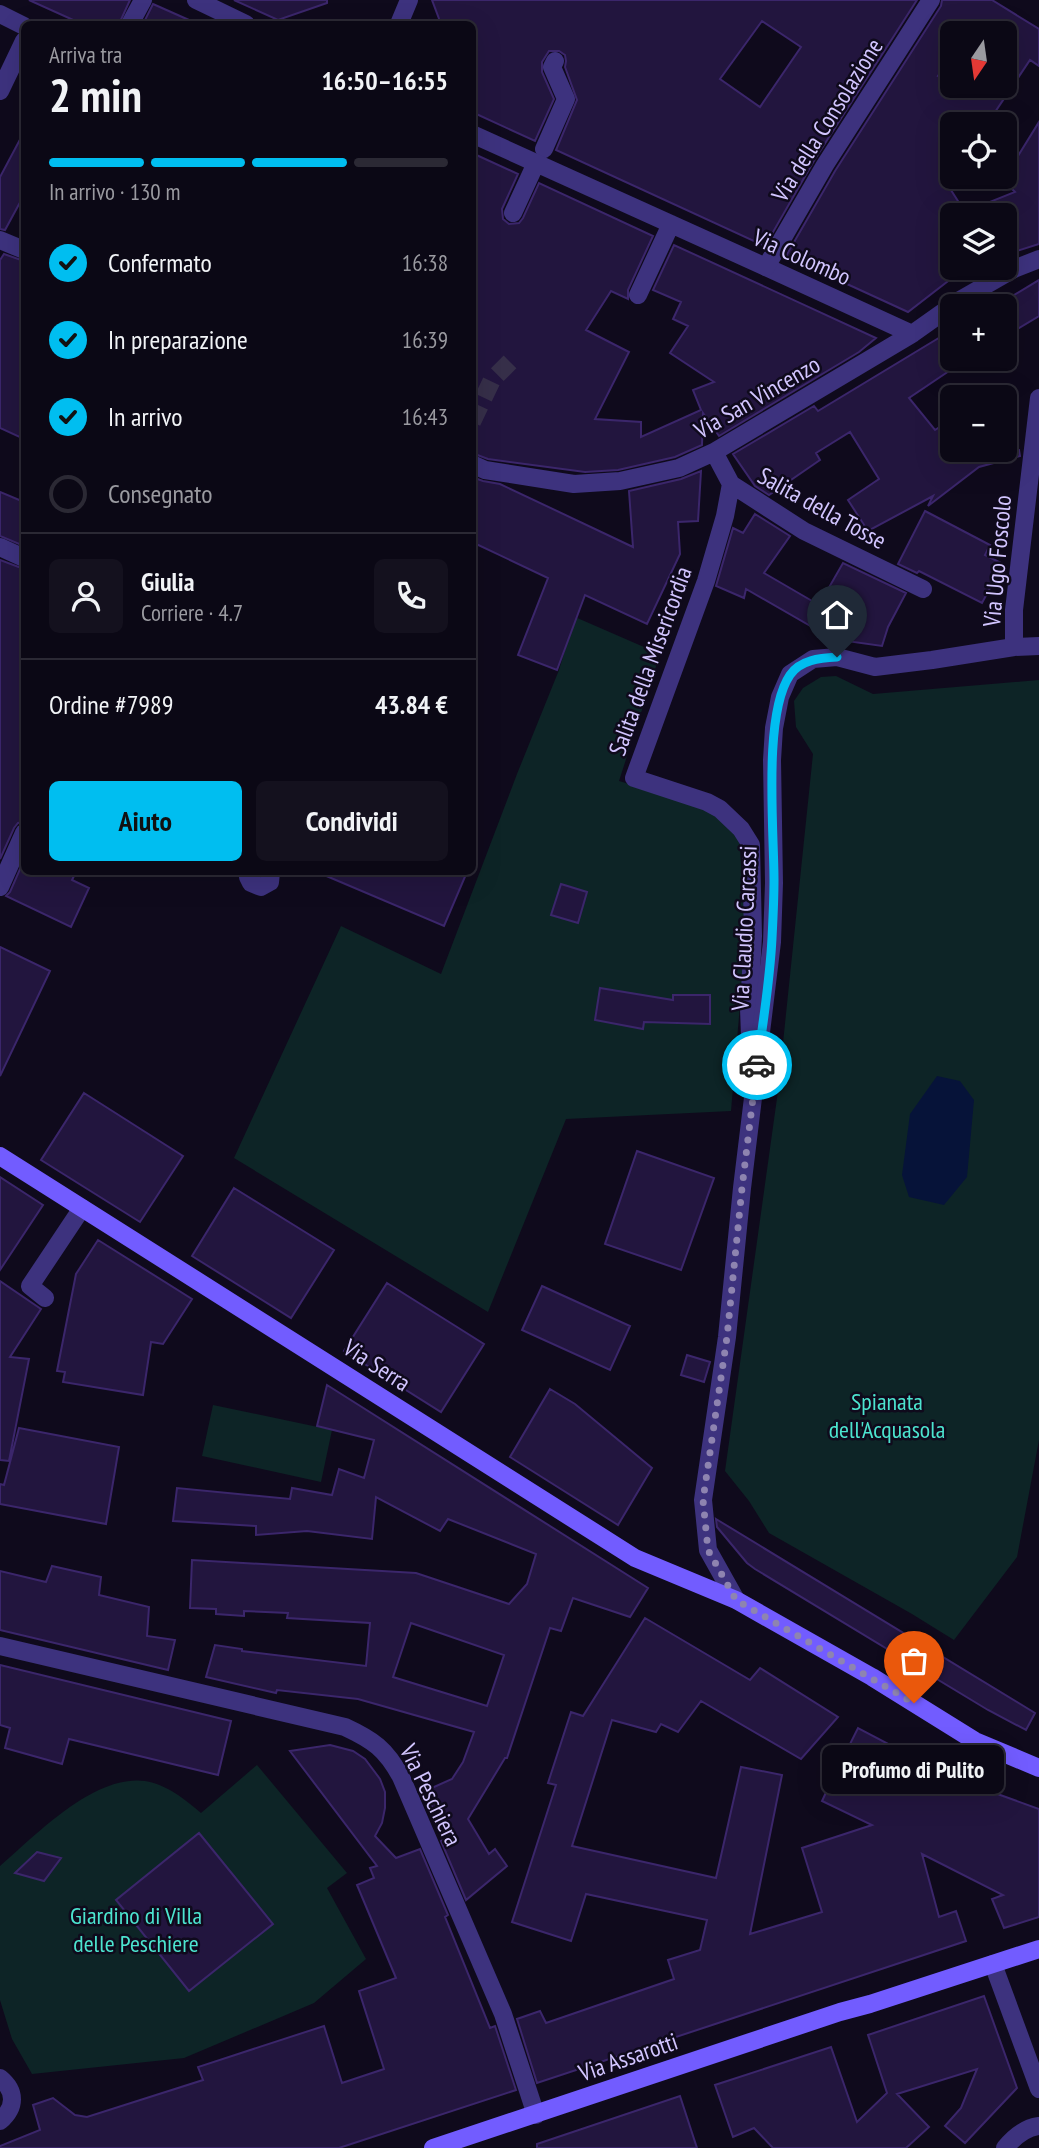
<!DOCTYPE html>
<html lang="it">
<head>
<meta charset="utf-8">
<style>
  body { margin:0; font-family:"PT Sans Narrow",sans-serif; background:#14111e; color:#f1f3f6; height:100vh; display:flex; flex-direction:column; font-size:26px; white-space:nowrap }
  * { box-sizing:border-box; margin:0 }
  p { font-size:23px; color:#9a9aa0 }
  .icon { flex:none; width:38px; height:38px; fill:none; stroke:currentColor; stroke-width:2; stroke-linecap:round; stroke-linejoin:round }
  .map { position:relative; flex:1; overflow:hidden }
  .details { position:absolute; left:21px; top:21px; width:455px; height:854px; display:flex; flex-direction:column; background:#0b0815; border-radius:10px; box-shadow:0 7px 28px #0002,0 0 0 2px #2b2934 }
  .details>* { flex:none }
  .needle { width:46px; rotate:193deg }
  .tools { position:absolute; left:940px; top:21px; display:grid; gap:14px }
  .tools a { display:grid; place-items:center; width:77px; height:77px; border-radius:10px; background:#0b0815; box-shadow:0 7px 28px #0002,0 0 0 2px #2b2934; font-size:35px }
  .pin { position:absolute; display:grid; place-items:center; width:60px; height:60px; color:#fff; margin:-72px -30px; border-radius:50% 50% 50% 0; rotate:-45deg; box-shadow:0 0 7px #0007 }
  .pin .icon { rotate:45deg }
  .courier { position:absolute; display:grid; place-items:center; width:70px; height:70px; margin:-35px; border:5px solid #00bef0; border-radius:50%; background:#fff; color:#222; box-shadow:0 2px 9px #0007 }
  .bubble { position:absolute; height:49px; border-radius:10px; background:#0b0815; box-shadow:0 7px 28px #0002,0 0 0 2px #2b2934; font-size:23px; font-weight:700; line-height:49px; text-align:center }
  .overview em { font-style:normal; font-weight:700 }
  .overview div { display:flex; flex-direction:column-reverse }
  .overview { display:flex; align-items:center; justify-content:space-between; height:119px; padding:0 28px }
  h1 { font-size:46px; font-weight:700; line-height:52px }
  .bar { display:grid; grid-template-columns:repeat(4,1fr); gap:10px 7px; align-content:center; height:84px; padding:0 28px }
  .bar i { height:9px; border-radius:5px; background:#2b2934 }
  .bar .on { background:#00bef0 }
  .bar p { grid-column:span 4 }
  .line { display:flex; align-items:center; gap:18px; padding:0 28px; border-top:2px solid #2b2934 }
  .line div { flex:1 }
  .round { display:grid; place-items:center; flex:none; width:74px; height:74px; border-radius:10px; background:#14111e }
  ol { padding:0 28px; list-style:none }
  li { display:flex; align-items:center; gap:21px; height:77px }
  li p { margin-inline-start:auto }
  li .icon { padding:7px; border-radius:50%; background:#00bef0; color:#111; stroke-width:4 }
  li:last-child { color:#9a9aa0 }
  li i { width:38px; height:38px; border:4px solid #2b2934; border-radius:50% }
  .primary-button { display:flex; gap:14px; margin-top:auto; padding:14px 28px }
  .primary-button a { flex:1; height:80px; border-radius:10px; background:#00bef0; color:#111; font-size:28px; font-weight:700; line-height:80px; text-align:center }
  .primary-button a+a { background:#14111e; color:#f1f3f6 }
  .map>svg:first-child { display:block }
  .green { fill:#0d2426 }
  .water { fill:#061339 }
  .building { fill:#22153e; stroke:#3b266b; stroke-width:2; fill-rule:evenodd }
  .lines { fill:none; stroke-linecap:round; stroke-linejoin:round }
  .pedestrian-tunnel { stroke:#362f49; stroke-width:18; stroke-dasharray:18 9; stroke-linecap:butt }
  .pedestrian { stroke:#3d327e; stroke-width:18 }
  .minor { stroke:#3d327e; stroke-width:18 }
  .secondary { stroke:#725cff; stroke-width:18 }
  .done { stroke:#8e84b0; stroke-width:7; stroke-dasharray:0 12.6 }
  .route { stroke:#00bef0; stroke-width:9 }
  .labels { text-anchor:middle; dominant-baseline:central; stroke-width:5; stroke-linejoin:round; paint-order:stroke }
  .street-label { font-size:24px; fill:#d2c5ff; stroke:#0f0a1c }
  .park-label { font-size:24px; fill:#4ce4cf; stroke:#0f0a1c }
</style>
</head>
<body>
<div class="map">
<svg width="1039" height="2148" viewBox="0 0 1039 2148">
  <rect width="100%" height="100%" fill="#0f0a1c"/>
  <path class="green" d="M575 617 660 654 619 781 704 806 739 836 746 934 731 1111 566 1119 488 1312 234 1158 341 926 441 974 517 774 559 670Z
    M836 676 873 694 1039 680V1440L1017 1557 954 1640 912 1614 769 1533 749 1501 725 1471 778 1091 813 754 796 727 794 701 803 688 821 677Z
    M213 1405 332 1430 321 1482 202 1456Z
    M257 1765 347 1873 327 1888 366 1959 314 2003 184 2058 32 2074 12 2039 0 2000V1866C36 1835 94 1774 145 1781 166 1784 186 1800 201 1813Z"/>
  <path class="water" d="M937 1076 960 1081 974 1100 967 1177 944 1205 909 1197 902 1175 910 1114Z"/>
  <path class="building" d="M29 0H130L119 24H82Z
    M234 0H327V3L278 20Z
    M432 0H917L815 159 765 246 556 150 577 100 565 67 566 61 565 55 559 51H549L542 62V72L554 99 535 141 472 112V24H441ZM762 21 801 47 760 107 720 79Z
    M942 0H992L1039 29V66L1030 60 987 124H952V159L942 176 965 212 1015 192 1003 180 1039 122V244L1004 255V215H952V278L908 312 786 256 835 171 941 6ZM952 33H1004V86H952V80L938 76 952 55Z
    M153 4 198 24H143Z
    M24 132V195L5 230 0 229V177Z
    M472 153 518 174 502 209 503 219 509 224 519 223 523 218 539 183 653 236 628 290V299L611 291 586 330 629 352 595 419 641 422V437L701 410 693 390 714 382 670 353 688 326 673 319 681 302 653 290 674 245 876 338 859 352 719 436 703 413 702 445 675 457 618 470 585 472 488 459 472 453Z
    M4 254 24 261V439L0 428V260Z
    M1039 280V316L1004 337V301Z
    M952 330V369L909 398 935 430 952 419V450H1019L1020 456 979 467 928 506 933 496 868 531 848 500 879 479 850 432 816 453 820 460 769 495 755 486 733 454 814 406 818 411Z
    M701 471 698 521 678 522 680 554 647 624 585 595 557 670 518 655 548 578 472 542V477L483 481 500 484 633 547 629 491 681 479Z
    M0 492 24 502V546L0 536Z
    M925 511 990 545 985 555 1003 564 982 603 919 571 917 573 898 564Z
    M755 514 790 536 764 573 819 605 843 563 906 593 888 627 882 646 818 637 819 631 746 589 744 598 716 586 733 528 743 533Z
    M0 560 24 569V822L18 823 14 828 0 859Z
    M24 860V872H76L72 880 89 888 71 927 6 896 10 892Z
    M317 872H467L444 926Z
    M561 884 587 892 578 923 551 915Z
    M0 947 50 971 0 1076Z
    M600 988 673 1000V995H710V1024L644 1022 643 1029 595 1020Z
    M84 1093 183 1156 140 1222 41 1160Z
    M637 1151 714 1178 681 1270 605 1244Z
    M0 1177 43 1205 0 1270Z
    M234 1188 334 1250 291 1318 192 1256Z
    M98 1240 192 1299 163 1344 151 1342 143 1395 63 1382 65 1372 57 1371 76 1274Z
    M0 1281 41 1309 10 1357 29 1359 9 1461 0 1460Z
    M387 1283 484 1344 441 1412 344 1351Z
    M542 1286 630 1326 610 1370 522 1330Z
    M687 1355 710 1362 704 1382 681 1375Z
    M327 1385 648 1588 630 1617 573 1598 561 1631 550 1628 507 1758H505L468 1819 489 1854 495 1849 507 1866 466 1900 441 1841 446 1839 425 1791 452 1779 463 1762 474 1732 358 1699 277 1690 276 1693 206 1677 215 1645 242 1649V1651L366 1666 370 1623 287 1618 288 1613 244 1611V1616L216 1614V1609L190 1608 192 1560 416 1573 509 1604 527 1584 536 1554 448 1519 440 1531 376 1497 372 1539 307 1531 256 1535V1526L173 1521 177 1488 290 1499 292 1488 332 1495 339 1469 364 1478 374 1440 317 1426ZM411 1623 504 1655 487 1706 393 1677Z
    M550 1389 575 1404 652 1468 618 1525 510 1457Z
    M19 1428 119 1447 106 1524 0 1504V1484L4 1485Z
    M716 1519 1035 1713 1026 1730 988 1710 755 1569 747 1563 717 1527Z
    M52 1566 101 1577 99 1595 149 1607 147 1636 175 1640 168 1670 0 1630V1571L46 1582Z
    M645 1618 750 1680 760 1668 838 1717 801 1759 701 1701 678 1732 661 1724 656 1732 612 1720 572 1846 716 1878 741 1767 782 1775 750 1934 822 1912 802 1848 872 1825 822 1801 830 1784 850 1788 833 1778 858 1728 953 1778 1039 1809V1917L1004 1928 992 1899 1003 1895 922 1854 939 1917 956 1911 966 1941 537 2083 517 2019 540 2011 546 2023 674 1979 668 1960 700 1950 707 1920 586 1894 571 1941 512 1922 556 1785 548 1783 571 1712 583 1716Z
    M0 1665 231 1721 218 1775 69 1739 62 1764 5 1748 10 1728 0 1725Z
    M330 1745 353 1751 365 1759 380 1779 385 1792V1808L382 1823 375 1836 396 1858 420 1849 448 1915 445 1917 490 2028 495 2026 516 2090 339 2148H0V2146L40 2130 33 2105 53 2098 75 2115 87 2117 203 2080 198 2067 324 2026 342 2083 384 2069 359 1991 396 1978 357 1885 374 1878 370 1868 377 1866 290 1751Z
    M199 1833 273 1924 189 1991 116 1900Z
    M37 1852 61 1858 44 1881 15 1873Z
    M984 1996 1017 2088 965 2143 945 2126 961 2108 977 2069 897 2094 929 2127 906 2148H773L754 2128 733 2137 715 2085 831 2047 857 2122 887 2093 868 2035Z
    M680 2096 697 2148H537V2144Z"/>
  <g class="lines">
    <path class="pedestrian-tunnel" d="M472 422 492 380 516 356"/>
    <path class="pedestrian" d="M0 14 24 26
      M130 24 143 0
      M0 91 24 41
      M544 149 566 99 552 67 555 61
      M0 240 24 250
      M766 267 912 334
      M714 452 731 484 804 531 923 589
      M472 464 485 470 574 484 620 481 679 468 714 452 912 334 960 300 1014 269 1039 259
      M731 484 725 516 706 581 634 778 707 802 720 809 741 829 751 845 753 936 749 1008 750 1037"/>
    <path class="minor" d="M196 0 246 24
      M399 24 409 0
      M472 134 766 267 825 165 931 0
      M513 213 536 163
      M638 295 671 224
      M0 547 24 558
      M1014 647V610L1039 398
      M249 872 248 877 251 883 261 887 270 882 271 872
      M0 887 24 833
      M45 1298 30 1286 82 1208
      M736 1600 708 1550 703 1500 727 1337 742 1188 772 942 774 883 772 760 774 728 780 697 790 674 813 659 837 657 875 667 932 660 1014 647 1039 646
      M0 1646 345 1727C373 1740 386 1749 401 1777L503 2014 536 2115
      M993 1964 1039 2089
      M0 2078C16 2091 16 2107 0 2121
      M1005 2148C1014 2137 1024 2128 1039 2126"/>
    <path class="secondary" d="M0 1156 635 1558 736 1600 872 1677 975 1741 1039 1768
      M433 2148 840 2012 870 2004 1039 1949"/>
  </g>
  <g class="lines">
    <path class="done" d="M757 1065 742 1188 727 1337 703 1500 708 1550 736 1600 914 1703"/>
    <path class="route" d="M757 1065C763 1023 770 980 772 938 773 919 774 899 774 880 774 831 763 714 790 675 800 660 820 658 837 657"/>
  </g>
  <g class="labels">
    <g class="street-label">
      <text transform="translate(827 120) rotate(-58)">Via della Consolazione</text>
      <text transform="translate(802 257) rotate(24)">Via Colombo</text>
      <text transform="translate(757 397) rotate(-30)">Via San Vincenzo</text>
      <text transform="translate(822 508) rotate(29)">Salita della Tosse</text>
      <text transform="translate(997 561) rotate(-85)">Via Ugo Foscolo</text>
      <text transform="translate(650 661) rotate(-70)">Salita della Misericordia</text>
      <text transform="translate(744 928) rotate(-87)">Via Claudio Carcassi</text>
      <text transform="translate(377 1365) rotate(33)">Via Serra</text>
      <text transform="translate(431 1795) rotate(64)">Via Peschiera</text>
      <text transform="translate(628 2057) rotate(-19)">Via Assarotti</text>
    </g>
    <g class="park-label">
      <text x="887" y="1401">Spianata<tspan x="887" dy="28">dell'Acquasola</tspan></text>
      <text x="136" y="1915">Giardino di Villa<tspan x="136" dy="28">delle Peschiere</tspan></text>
    </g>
  </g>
</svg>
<div class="tools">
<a><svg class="needle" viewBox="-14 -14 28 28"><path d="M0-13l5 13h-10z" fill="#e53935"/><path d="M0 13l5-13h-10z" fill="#9a9aa0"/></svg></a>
<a><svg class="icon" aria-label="locate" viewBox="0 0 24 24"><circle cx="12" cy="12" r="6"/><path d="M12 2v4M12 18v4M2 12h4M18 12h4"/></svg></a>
<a><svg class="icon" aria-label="layers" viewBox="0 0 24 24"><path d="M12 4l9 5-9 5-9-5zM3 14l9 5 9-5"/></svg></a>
<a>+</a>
<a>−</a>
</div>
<div class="pin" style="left:914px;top:1703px;background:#ea580c"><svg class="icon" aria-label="bag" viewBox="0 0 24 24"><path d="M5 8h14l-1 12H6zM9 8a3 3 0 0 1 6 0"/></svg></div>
<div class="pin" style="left:837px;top:657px;background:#1f2937"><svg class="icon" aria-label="home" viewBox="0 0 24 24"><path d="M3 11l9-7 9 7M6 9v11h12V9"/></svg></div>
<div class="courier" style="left:757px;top:1065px"><svg class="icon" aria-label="car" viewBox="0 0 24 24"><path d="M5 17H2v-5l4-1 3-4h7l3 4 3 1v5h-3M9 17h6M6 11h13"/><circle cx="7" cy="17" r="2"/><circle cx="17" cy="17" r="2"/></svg></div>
<div class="bubble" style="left:822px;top:1745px;width:182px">Profumo di Pulito</div>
<section class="details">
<div class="overview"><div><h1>2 min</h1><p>Arriva tra</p></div><em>16:50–16:55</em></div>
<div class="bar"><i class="on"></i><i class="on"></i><i class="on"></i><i></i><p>In arrivo · 130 m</p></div>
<ol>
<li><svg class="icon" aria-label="check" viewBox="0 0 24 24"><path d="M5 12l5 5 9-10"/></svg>Confermato<p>16:38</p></li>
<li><svg class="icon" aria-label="check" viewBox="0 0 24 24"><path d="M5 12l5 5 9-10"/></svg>In preparazione<p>16:39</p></li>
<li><svg class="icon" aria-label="check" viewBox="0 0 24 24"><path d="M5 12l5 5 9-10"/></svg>In arrivo<p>16:43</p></li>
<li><i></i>Consegnato</li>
</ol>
<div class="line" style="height:126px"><a class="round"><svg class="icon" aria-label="person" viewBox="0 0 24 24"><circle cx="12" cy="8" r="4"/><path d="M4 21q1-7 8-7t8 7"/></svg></a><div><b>Giulia</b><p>Corriere · 4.7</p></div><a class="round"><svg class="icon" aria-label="phone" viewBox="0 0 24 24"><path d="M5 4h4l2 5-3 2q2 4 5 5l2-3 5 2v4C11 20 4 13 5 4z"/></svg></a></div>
<div class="line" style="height:91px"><div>Ordine #7989</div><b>43.84 €</b></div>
<div class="primary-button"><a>Aiuto</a><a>Condividi</a></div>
</section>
</div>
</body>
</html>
